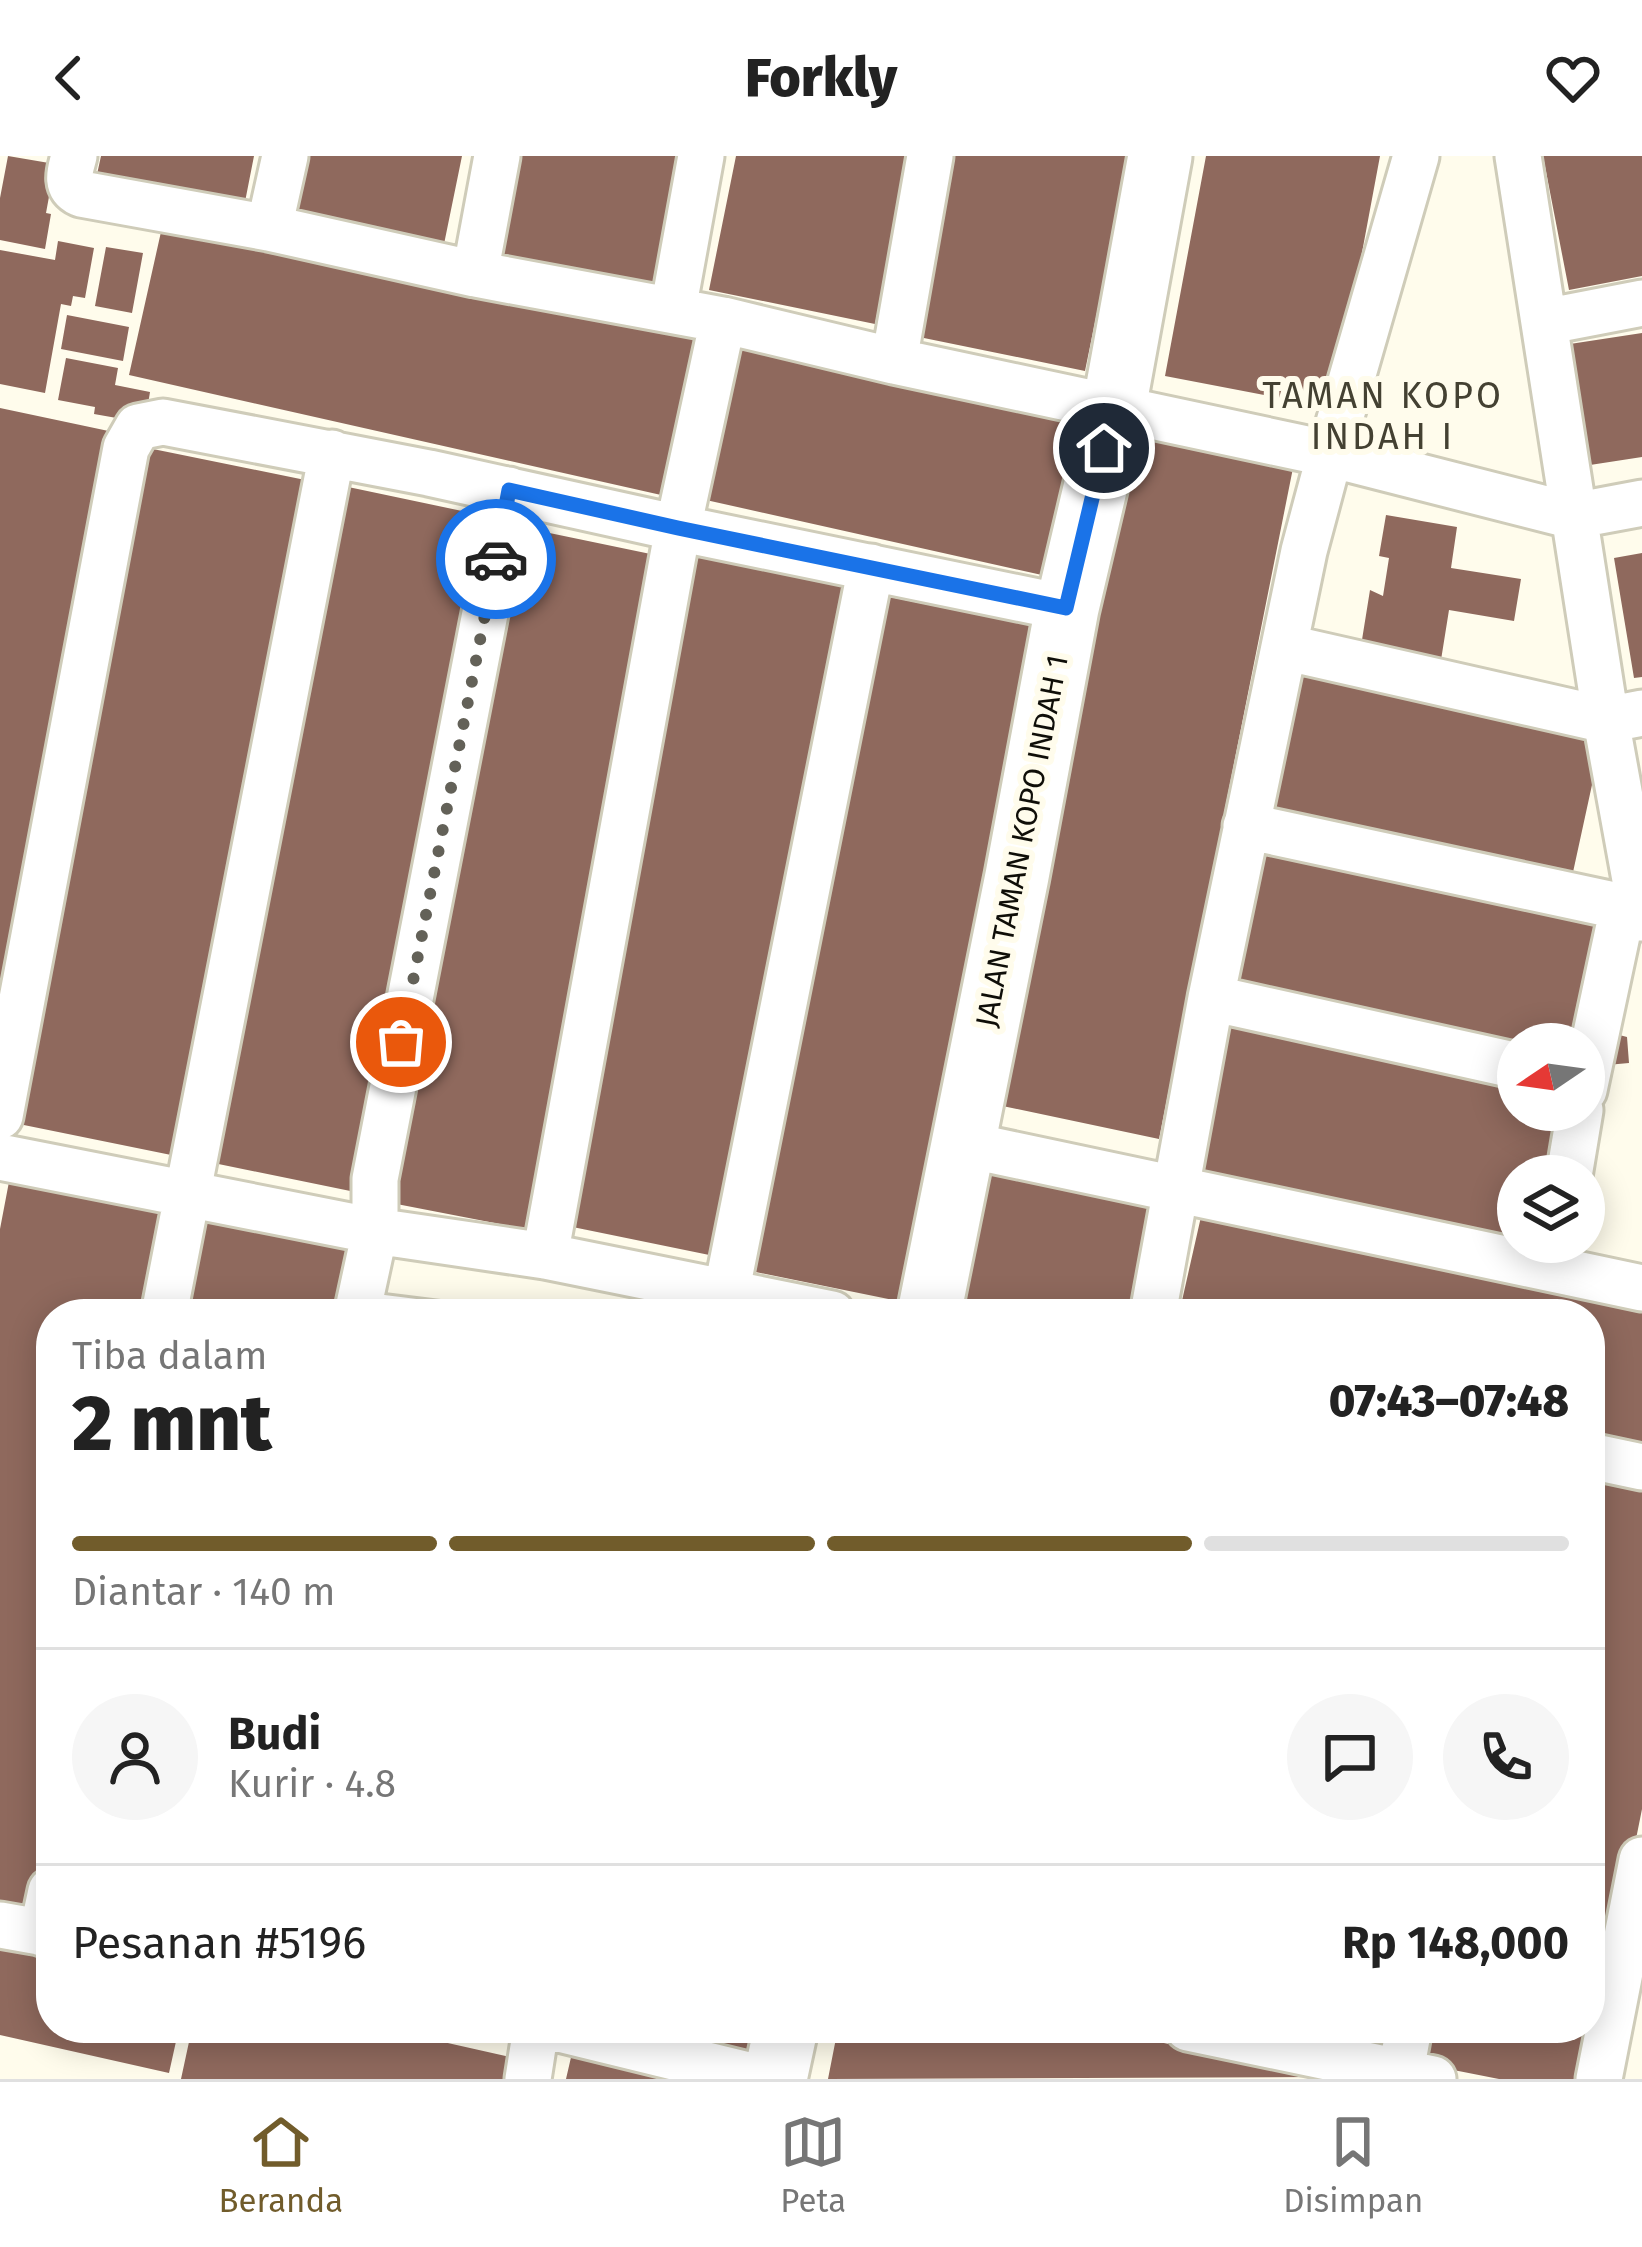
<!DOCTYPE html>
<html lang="id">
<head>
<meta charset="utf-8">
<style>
  body { margin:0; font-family:"Fira Sans",sans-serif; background:#f6f6f6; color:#222; height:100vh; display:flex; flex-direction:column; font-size:45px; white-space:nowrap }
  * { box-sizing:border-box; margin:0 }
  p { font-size:39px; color:#767676 }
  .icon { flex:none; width:66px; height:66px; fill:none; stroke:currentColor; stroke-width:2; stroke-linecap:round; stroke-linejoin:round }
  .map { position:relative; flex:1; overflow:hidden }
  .drawer { position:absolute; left:36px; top:1143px; width:1569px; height:744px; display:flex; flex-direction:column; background:#fff; border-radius:48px; box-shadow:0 6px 30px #0003 }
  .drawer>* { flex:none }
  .needle { width:78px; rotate:257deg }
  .buttons { position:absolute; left:1497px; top:867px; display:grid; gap:24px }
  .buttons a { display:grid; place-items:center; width:108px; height:108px; border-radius:50%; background:#fff; box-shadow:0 6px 30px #0003; font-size:60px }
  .pin { position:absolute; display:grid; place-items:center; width:102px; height:102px; color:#fff; margin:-51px; border:6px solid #fff; border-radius:50%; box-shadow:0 3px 12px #0007 }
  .courier { position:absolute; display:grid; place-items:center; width:120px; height:120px; margin:-60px; border:9px solid #1a73e8; border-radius:50%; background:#fff; color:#222; box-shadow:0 3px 15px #0007 }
  .headline em { font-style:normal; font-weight:800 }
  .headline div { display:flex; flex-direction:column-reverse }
  .headline { display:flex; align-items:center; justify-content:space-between; height:204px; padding:0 36px }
  h1 { font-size:78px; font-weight:800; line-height:90px }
  .bar { display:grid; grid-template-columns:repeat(4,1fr); gap:18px 12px; align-content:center; height:144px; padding:0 36px }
  .bar i { height:15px; border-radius:9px; background:#e0e0e0 }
  .bar .current { background:#715c2b }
  .bar p { grid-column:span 4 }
  .line { display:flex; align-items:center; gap:30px; padding:0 36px; border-top:3px solid #e0e0e0 }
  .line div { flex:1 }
  .round { display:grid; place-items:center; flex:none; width:126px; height:126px; border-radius:63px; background:#f6f6f6 }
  header { display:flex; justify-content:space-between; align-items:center; height:156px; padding:0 36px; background:#fff; font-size:54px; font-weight:800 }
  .tabs { display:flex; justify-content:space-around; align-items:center; height:168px; border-top:3px solid #e0e0e0; background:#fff; font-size:33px; color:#767676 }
  .tabs a { display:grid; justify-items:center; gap:6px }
  .tabs .current { color:#715c2b }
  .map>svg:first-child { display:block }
  .building { fill:#8f695d }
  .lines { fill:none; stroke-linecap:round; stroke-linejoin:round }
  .service-casing { stroke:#cfccb9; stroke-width:30 }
  .minor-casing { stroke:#cfccb9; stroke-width:51 }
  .secondary-casing { stroke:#cfccb9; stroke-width:69 }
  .service { stroke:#fff; stroke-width:24 }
  .minor { stroke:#fff; stroke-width:45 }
  .secondary { stroke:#fff; stroke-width:63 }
  .done { stroke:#636158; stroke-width:12; stroke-dasharray:0 21.6 }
  .route { stroke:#1a73e8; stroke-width:15 }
  .labels { text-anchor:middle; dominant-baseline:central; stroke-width:12; stroke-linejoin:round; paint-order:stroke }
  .street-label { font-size:30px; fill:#0f0e08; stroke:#fffcec }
  .quarter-label { font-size:36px; letter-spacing:3px; fill:#444132; stroke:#fffcec }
</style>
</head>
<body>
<header><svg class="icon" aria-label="back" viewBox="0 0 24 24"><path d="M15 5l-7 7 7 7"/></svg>Forkly<svg class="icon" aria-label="heart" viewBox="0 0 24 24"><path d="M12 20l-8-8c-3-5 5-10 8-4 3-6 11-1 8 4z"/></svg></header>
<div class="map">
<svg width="1642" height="1923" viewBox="0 0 1642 1923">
  <rect width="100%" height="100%" fill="#fffcec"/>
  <path class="building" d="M8 0 55 8 46 57 51 58 45 93 0 84V42Z
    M101 0H254L243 56 96 23Z
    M289 0H462L443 93 277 59Z
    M514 0H687L661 135 493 102Z
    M736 0H909L875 168 709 134Z
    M955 0H1129L1085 215 919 181Z
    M1206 0H1380L1333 252 1165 220Z
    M1543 0H1642V120L1569 134Z
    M165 58 705 180 670 341 129 219Z
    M58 85 94 92 85 142 73 140 71 150 61 148 45 237 0 228V94L55 104Z
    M106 91 143 97 132 157 95 150Z
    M67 159 129 171 123 205 61 193Z
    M1642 177V301L1590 309 1570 188Z
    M741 184 1086 261 1051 421 706 344Z
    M66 202 118 212 115 229 150 236 145 267 94 258 95 251 58 244Z
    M0 252 118 277 0 860Z
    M1127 273 1294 307 1159 983 993 948Z
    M148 292 315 326 181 1001 14 967Z
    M334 328 500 363 365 1038 199 1004Z
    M1386 359 1457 371 1451 412 1521 423 1514 465 1449 454 1441 504 1361 490 1370 434 1383 440 1389 402 1379 400Z
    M511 369 665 401 531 1074 376 1044Z
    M692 393 859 427 724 1102 558 1068Z
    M1642 397V521L1634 522 1614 402Z
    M875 438 1043 472 908 1147 741 1113Z
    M1297 500 1605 569 1570 730 1262 661Z
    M1270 681 1614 759 1586 888H1518L1234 842Z
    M1234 852 1518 916V954H1574L1560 1020H1518V1084L1199 1013Z
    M1604 875 1627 881 1629 907 1607 909Z
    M12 1010 179 1043 156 1158H51V1685L36 1757 0 1749V1073Z
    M988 1013 1155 1047 1132 1158H959Z
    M1205 1043 1642 1141V1302L1590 1291V1158H1179Z
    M197 1044 364 1078 348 1158H175Z
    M651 1140 691 1149 689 1158H647Z
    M1590 1318 1642 1329V1653L1588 1923H1499L1418 1907 1425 1872H1590Z
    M0 1793 51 1804V1872H179L169 1917 0 1879Z
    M192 1872H381L515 1902 510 1923H181Z
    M647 1872H768L762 1898 647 1874Z
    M838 1872H1097L1316 1921 828 1923Z
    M1259 1872H1393L1387 1901Z
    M572 1897 690 1923H566Z"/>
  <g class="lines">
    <g class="service-casing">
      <path id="service" d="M359 1148 439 1158"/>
    </g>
    <g class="minor-casing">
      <path id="minor" d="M74 0C70 15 64 30 81 38L269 72 475 118 723 164 894 205 1330 298 1573 360 1642 347
        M1518 0 1606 564 1642 762
        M269 72 285 0
        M475 118 497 0
        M673 154 701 0
        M1544 166 1642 147
        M894 205 930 0
        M1284 491 1606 564 1642 557
        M1246 670 1623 751
        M1211 842 1518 910
        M1584 934 1623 751 1642 738
        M0 960 126 292 138 271 163 266 429 317 678 372 1067 452
        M963 988 1642 1132
        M0 1001 375 1075 545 1100 832 1158
        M1569 1020 1580 954
        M545 1100 678 372 723 164
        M164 1158 332 297
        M357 1158 375 1075V1023L509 334
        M722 1158 871 411
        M1153 1158 1211 842 1304 395 1330 298 1416 0
        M1590 1300 1642 1311
        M0 1769 51 1778
        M42 1777 51 1735
        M555 1872 764 1923
        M1188 1872 1433 1923
        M1401 1915 1409 1872
        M528 1923 536 1872
        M1599 1923 1642 1704"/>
    </g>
    <g class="secondary-casing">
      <path id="secondary" d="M929 1158 1017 720 1067 452 1114 252 1160 0
        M775 1923 786 1872"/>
    </g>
    <use href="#service" class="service"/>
    <use href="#minor" class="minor"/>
    <use href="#secondary" class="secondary"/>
  </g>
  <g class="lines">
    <path class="done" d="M401 886 496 403"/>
    <path class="route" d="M496 403 509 334 678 372 1066 452 1104 292"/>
  </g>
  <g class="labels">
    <g class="street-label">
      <text transform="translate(1022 685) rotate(-79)">JALAN TAMAN KOPO INDAH 1</text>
    </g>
    <g class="quarter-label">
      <text x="1383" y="240">TAMAN KOPO<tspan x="1383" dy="41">INDAH I</tspan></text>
    </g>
  </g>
</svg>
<div class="buttons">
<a><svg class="needle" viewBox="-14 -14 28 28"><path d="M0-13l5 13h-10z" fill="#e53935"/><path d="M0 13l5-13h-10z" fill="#767676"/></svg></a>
<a><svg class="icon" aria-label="layers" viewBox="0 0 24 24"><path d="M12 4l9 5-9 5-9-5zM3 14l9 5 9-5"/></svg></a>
</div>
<div class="pin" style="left:401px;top:886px;background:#ea580c"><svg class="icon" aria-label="bag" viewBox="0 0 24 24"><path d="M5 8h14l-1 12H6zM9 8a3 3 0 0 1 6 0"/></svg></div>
<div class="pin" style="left:1104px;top:292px;background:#1f2937"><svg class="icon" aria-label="home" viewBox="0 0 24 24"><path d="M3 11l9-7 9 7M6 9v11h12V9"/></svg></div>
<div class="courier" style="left:496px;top:403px"><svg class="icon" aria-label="car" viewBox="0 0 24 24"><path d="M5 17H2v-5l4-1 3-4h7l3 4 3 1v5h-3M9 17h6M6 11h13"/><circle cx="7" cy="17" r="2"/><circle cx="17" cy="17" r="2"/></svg></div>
<section class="drawer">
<div class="headline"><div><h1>2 mnt</h1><p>Tiba dalam</p></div><em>07:43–07:48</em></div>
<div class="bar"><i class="current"></i><i class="current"></i><i class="current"></i><i></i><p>Diantar · 140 m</p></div>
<div class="line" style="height:216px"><a class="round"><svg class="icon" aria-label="person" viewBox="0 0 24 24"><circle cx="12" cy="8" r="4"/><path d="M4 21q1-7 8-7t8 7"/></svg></a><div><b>Budi</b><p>Kurir · 4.8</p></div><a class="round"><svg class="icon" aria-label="chat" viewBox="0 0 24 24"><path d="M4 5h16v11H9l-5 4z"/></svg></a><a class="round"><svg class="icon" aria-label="phone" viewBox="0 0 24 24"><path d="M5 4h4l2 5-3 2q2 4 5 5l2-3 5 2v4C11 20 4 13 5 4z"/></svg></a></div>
<div class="line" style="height:156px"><div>Pesanan #5196</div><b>Rp 148,000</b></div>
</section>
</div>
<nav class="tabs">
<a class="current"><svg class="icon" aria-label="home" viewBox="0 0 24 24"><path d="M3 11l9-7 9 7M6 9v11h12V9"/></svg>Beranda</a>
<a><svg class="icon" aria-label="map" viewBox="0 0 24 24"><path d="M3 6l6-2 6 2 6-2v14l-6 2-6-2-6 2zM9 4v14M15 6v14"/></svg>Peta</a>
<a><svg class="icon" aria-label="saved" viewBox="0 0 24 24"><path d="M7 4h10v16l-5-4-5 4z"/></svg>Disimpan</a>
</nav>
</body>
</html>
